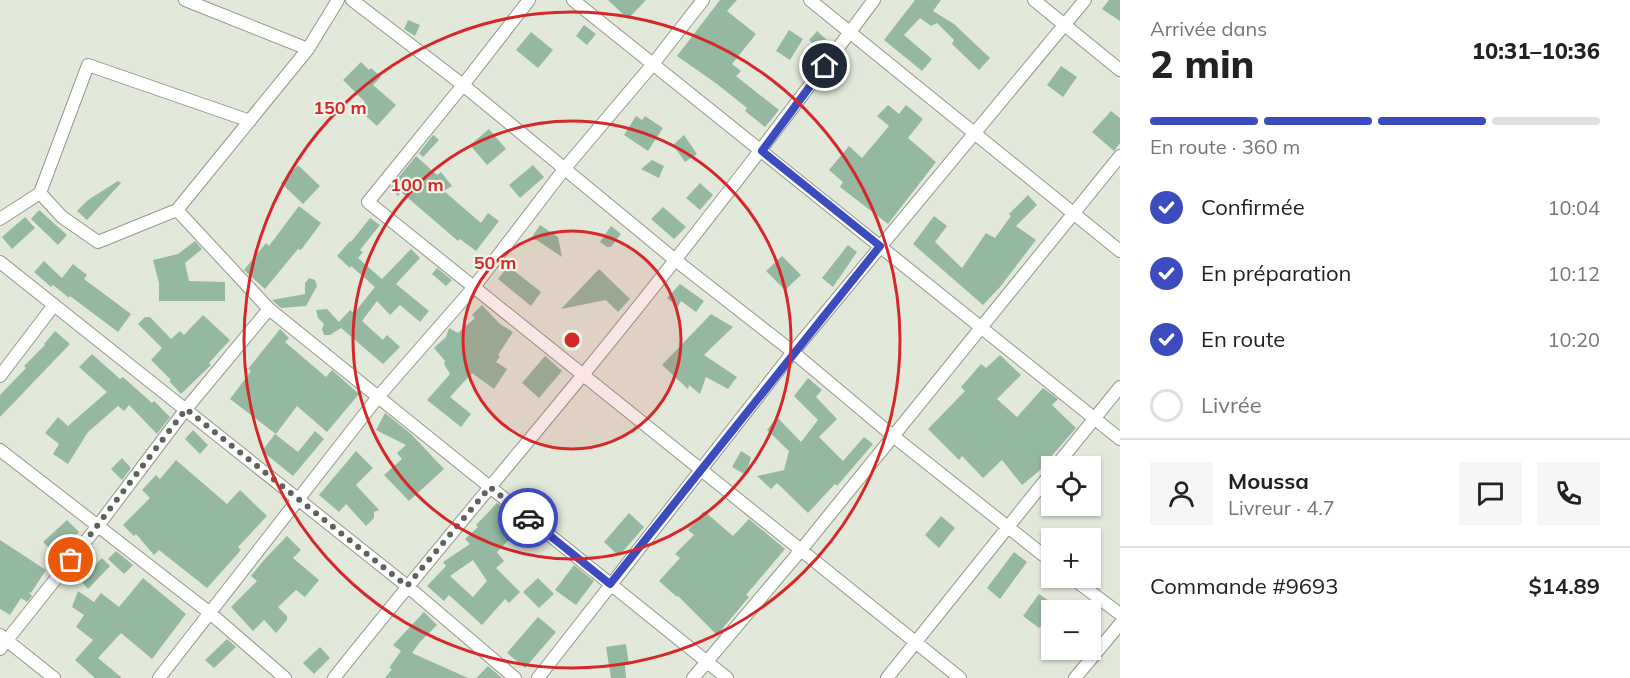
<!DOCTYPE html>
<html lang="fr">
<head>
<meta charset="utf-8">
<style>
  body { margin:0; font-family:Mulish,sans-serif; background:#f6f6f6; color:#222; height:100vh; display:flex; flex-direction:column; font-size:22px; white-space:nowrap }
  * { box-sizing:border-box; margin:0 }
  p { font-size:20px; color:#767676 }
  .icon { flex:none; width:33px; height:33px; fill:none; stroke:currentColor; stroke-width:2; stroke-linecap:round; stroke-linejoin:round }
  .map { position:relative; flex:1; overflow:hidden }
  .sheet { display:flex; flex-direction:column; background:#fff; width:510px }
  .sheet>* { flex:none }
  .tools { position:absolute; left:1041px; top:456px; display:grid; gap:12px }
  .tools a { display:grid; place-items:center; width:60px; height:60px; border-radius:0px; background:#fff; box-shadow:0 2px 4px #0004; font-size:30px }
  .pin { position:absolute; display:grid; place-items:center; width:51px; height:51px; color:#fff; margin:-26px; border:3px solid #fff; border-radius:50%; box-shadow:0 2px 6px #0007 }
  .courier { position:absolute; display:grid; place-items:center; width:60px; height:60px; margin:-30px; border:4px solid #3c4bbe; border-radius:50%; background:#fff; color:#222; box-shadow:0 2px 8px #0007 }
  .overview em { font-style:normal; font-weight:800 }
  .overview div { display:flex; flex-direction:column-reverse }
  .overview { display:flex; align-items:center; justify-content:space-between; height:102px; padding:0 30px }
  h1 { font-size:39px; font-weight:800; line-height:45px }
  .bar { display:grid; grid-template-columns:repeat(4,1fr); gap:9px 6px; align-content:center; height:72px; padding:0 30px }
  .bar i { height:8px; border-radius:4px; background:#e0e0e0 }
  .bar .active { background:#3c4bbe }
  .bar p { grid-column:span 4 }
  .line { display:flex; align-items:center; gap:15px; padding:0 30px; border-top:2px solid #e0e0e0 }
  .line div { flex:1 }
  .round { display:grid; place-items:center; flex:none; width:63px; height:63px; border-radius:0px; background:#f6f6f6 }
  ol { padding:0 30px; list-style:none }
  li { display:flex; align-items:center; gap:18px; height:66px }
  li p { margin-inline-start:auto }
  li .icon { padding:6px; border-radius:50%; background:#3c4bbe; color:#fff; stroke-width:4 }
  li:last-child { color:#767676 }
  li i { width:33px; height:33px; border:3px solid #e0e0e0; border-radius:50% }
  main { display:flex; flex:1; min-height:0 }
  .map>svg:first-child { display:block }
  .building { fill:#94b9a0; fill-rule:evenodd }
  .lines { fill:none; stroke-linecap:round; stroke-linejoin:round }
  .minor-casing { stroke:#92988b; stroke-width:14 }
  .minor { stroke:#fff; stroke-width:12 }
  .done { stroke:#5e625a; stroke-width:6; stroke-dasharray:0 10.8 }
  .route { stroke:#3c4bbe; stroke-width:8 }
  .ring { fill:none; stroke:#d62828; stroke-width:3 }
  .centre { fill:#d62828; stroke:#f0f6e8; stroke-width:3 }
  .ring-label { font-size:18px; text-anchor:middle; font-weight:bold; fill:#d62828; stroke:#f0f6e8; stroke-width:4.5; stroke-linejoin:round; paint-order:stroke }
</style>
</head>
<body>
<main>
<div class="map">
<svg width="1120" height="678" viewBox="0 0 1120 678">
  <rect width="100%" height="100%" fill="#e2e9db"/>
  <path class="building" d="M608 0H646L628 19Z
    M720 0H737L727 11 756 34 732 64 741 71 736 76 779 110 765 127 745 111 747 108 717 84 677 56Z
    M915 0H941L933 11 954 24 990 58 979 70 952 44 954 40 937 23 931 26 920 18 904 35 932 59 922 71 884 40Z
    M1109 0H1120V21L1102 9Z
    M408 20 420 25 415 36 404 29Z
    M584 25 596 34 587 45 576 36Z
    M789 30 803 39 790 60 776 51Z
    M817 31 831 44 823 54 809 40Z
    M531 32 553 50 538 68 516 50Z
    M361 62 369 70 371 68 381 77 373 85 396 105 377 126 358 109 365 102 343 80Z
    M1061 66 1077 77 1063 97 1047 85Z
    M888 105 899 114 906 105 923 119 908 138 936 162 888 224 840 187 843 182 829 170 849 146 862 158 889 126 877 116Z
    M1111 111 1120 118V143L1114 151 1092 132Z
    M636 116 642 120 645 116 663 128 648 151 624 135Z
    M489 129 506 149 487 165 470 145Z
    M433 135 439 140 423 157 419 153Z
    M684 135 697 154 685 162 673 145Z
    M416 156 437 175 441 172 452 186 444 191 481 223 488 213 499 221 476 251 460 239 458 241 401 192 398 196 390 188Z
    M652 160 664 166 659 178 641 169Z
    M298 165 320 186 303 204 281 183Z
    M533 165 544 177 520 198 509 185Z
    M118 181 121 183 87 220 77 211 88 200Z
    M700 183 713 195 700 210 686 198Z
    M1028 195 1037 205 1016 226 1036 240 1000 287 983 305 913 244 934 216 947 226 935 242 962 268 986 233 995 238 1011 216 1009 214Z
    M299 206 321 223 301 250 298 249 265 289 244 270 266 243 269 246Z
    M663 207 686 227 674 239 651 219Z
    M39 210 67 235 58 245 31 219Z
    M25 217 35 228 12 249 2 237Z
    M370 218 380 225 360 250 363 252 358 258 382 279 411 249 420 258 396 284 429 311 420 322 400 305 390 315 377 301 362 321 383 340 387 335 400 347 383 364 341 328 330 335H324L322 329 324 324 318 318 316 310 327 309 339 322 350 310 354 313 375 287 351 266 350 268 337 256 350 241 351 242Z
    M540 225 558 237 562 257 532 237Z
    M611 226 621 234 611 247H607L600 242Z
    M195 241 202 249 185 263 189 281 225 282V301H159V283L153 260 178 254Z
    M848 245 857 252 833 287 822 278Z
    M782 256 801 275 785 290 766 271Z
    M44 261 62 278 73 264 87 275 84 279 131 314 118 332 70 296 69 298 53 285 51 287 34 272Z
    M508 266 541 292 531 306 498 279Z
    M437 268 452 280 446 286 432 274Z
    M599 269 630 299 618 312 606 300 561 309Z
    M309 278 315 280 317 286 306 306 281 308 272 300 305 294V283Z
    M680 284 704 301 696 312 681 301 678 307 667 298Z
    M482 305 500 324 513 332 498 355 500 356 496 362 507 369 494 389 472 373 450 397 471 414 461 427 427 400 450 374 444 364 445 361 434 348 446 337 449 328 458 333 475 318 472 315Z
    M711 314 733 327 704 355 737 377 728 389 706 377 700 394 689 385 688 389 662 365Z
    M203 315 230 340 209 363 211 365 181 394 169 381 171 380 151 360 162 348 138 324 145 317H150L171 339 180 331 184 335Z
    M280 329 289 338 285 342 326 377 332 370 359 394 327 432 297 406 276 434 230 399 251 371 248 369Z
    M55 331 70 344 0 417V395L26 368 24 366 45 345 44 344Z
    M92 354 120 379 123 377 152 403 154 401 170 417 157 434 129 405 124 411 118 406 88 432 68 464 53 454 59 444 45 433 58 417 68 426 107 392 79 367Z
    M1000 355 1021 375 997 399 1017 417 1043 388 1058 399 1052 405 1076 428 1038 472 1022 485 1002 460 983 478 962 456 959 460 928 429 965 391 961 387 981 364 986 368Z
    M545 356 562 371 539 398 522 383Z
    M808 378 822 390 816 397 837 419 819 437 843 461 864 437 873 444 837 486 835 484 808 513 777 483 771 489 757 476 784 470 789 451 767 430 777 417 801 442 818 420 794 396Z
    M385 413 411 434 444 469 409 501 384 475 402 459 397 453 406 445 376 430Z
    M193 430 208 445 200 454 185 439Z
    M315 431 324 439 293 476 262 451 275 434 298 452Z
    M356 451 373 468 356 485 379 510 374 512V518L366 526 346 504 339 512 319 495Z
    M741 451 751 457 746 475 732 467Z
    M122 458 131 468 122 480 111 469Z
    M176 460 227 504 240 490 267 516 238 547 241 550 207 588 159 550 154 555 136 534 134 536 123 525 150 498 142 490 156 475 160 479Z
    M497 503 523 525 497 552 504 561 496 568 520 592 509 603 505 599 482 625 449 595 444 601 427 586 446 566 443 562 470 544 465 539 478 527 476 525ZM473 560 487 581 473 597 450 576Z
    M704 511 733 536 749 519 785 549 746 595 749 597 717 635 678 596 677 597 659 581 680 558 675 554 694 535 688 530Z
    M629 513 644 527 619 556 604 542Z
    M941 516 955 528 939 548 925 535Z
    M67 520 79 532 55 554 43 542Z
    M287 536 301 550 293 558 319 580 305 597 296 590 278 607 287 616V620L276 633 264 620 253 631 231 607 257 581 251 576 263 561Z
    M0 540 46 570 31 593 28 591 32 596 27 602 21 598 10 615 0 609Z
    M116 551 133 565 124 574 108 559Z
    M1014 552 1027 562 1000 599 987 588Z
    M102 558 110 566 88 589 80 580Z
    M574 565 594 581 576 605 555 590Z
    M143 578 186 614 152 659 121 633 98 658 122 678H95L75 660 93 640 76 627 84 615 72 607 78 591 94 602 101 593 119 607Z
    M538 578 554 594 539 608 523 592Z
    M1039 594 1052 603V633L1042 625 1039 628 1023 616Z
    M424 612 437 625 420 642 412 653 468 678H385L392 669 389 668 401 651 393 645Z
    M538 617 556 632 525 668 507 653Z
    M227 639 236 647 214 668 205 660Z
    M626 644 629 665H625L626 678H611L606 647Z
    M320 647 330 658 314 674 303 663Z
    M488 666 502 678H476Z"/>
  <g class="lines">
    <g class="minor-casing">
      <path id="minor" d="M185 0 308 49
        M352 0 463 85 674 259 793 352 893 436 1052 562
        M529 0 463 85 368 202 960 678
        M573 0 1120 439
        M810 0 1120 251
        M1034 0 1120 70
        M40 193 88 65 250 121
        M177 210 269 309 727 678
        M0 219 40 193 62 217 98 242 177 210 308 49 338 0
        M0 262 407 586 515 678
        M0 376 54 305
        M0 450 210 613 285 678
        M1056 466 1120 387
        M1072 578 1120 614
        M0 635 54 678
        M0 649 97 527 186 409 269 309
        M159 678 378 397 474 287 565 168 653 64 703 0
        M334 678C415 576 499 477 582 376 683 253 779 127 874 0
        M538 678 793 352 1085 0
        M693 678 801 550 1120 156
        M887 678 1052 472
        M1075 678 1120 624"/>
    </g>
    <use href="#minor" class="minor"/>
  </g>
  <g class="lines">
    <path class="done" d="M71 560 186 409 407 586 490 487 528 518"/>
    <path class="route" d="M528 518 610 584 880 246 762 151 825 66"/>
  </g>
  <circle cx="572" cy="340" r="109" fill="#d62828" fill-opacity=".12"/>
  <g class="ring">
    <circle cx="572" cy="340" r="109"/>
    <circle cx="572" cy="340" r="219"/>
    <circle cx="572" cy="340" r="328"/>
  </g>
  <circle cx="572" cy="340" r="9" class="centre"/>
  <g class="ring-label">
    <text x="340" y="114">150 m</text>
    <text x="417" y="191">100 m</text>
    <text x="495" y="269">50 m</text>
  </g>
</svg>
<div class="tools">
<a><svg class="icon" aria-label="locate" viewBox="0 0 24 24"><circle cx="12" cy="12" r="6"/><path d="M12 2v4M12 18v4M2 12h4M18 12h4"/></svg></a>
<a>+</a>
<a>−</a>
</div>
<div class="pin" style="left:71px;top:560px;background:#ea580c"><svg class="icon" aria-label="bag" viewBox="0 0 24 24"><path d="M5 8h14l-1 12H6zM9 8a3 3 0 0 1 6 0"/></svg></div>
<div class="pin" style="left:825px;top:66px;background:#1f2937"><svg class="icon" aria-label="home" viewBox="0 0 24 24"><path d="M3 11l9-7 9 7M6 9v11h12V9"/></svg></div>
<div class="courier" style="left:528px;top:518px"><svg class="icon" aria-label="car" viewBox="0 0 24 24"><path d="M5 17H2v-5l4-1 3-4h7l3 4 3 1v5h-3M9 17h6M6 11h13"/><circle cx="7" cy="17" r="2"/><circle cx="17" cy="17" r="2"/></svg></div>
</div>
<section class="sheet">
<div class="overview"><div><h1>2 min</h1><p>Arrivée dans</p></div><em>10:31–10:36</em></div>
<div class="bar"><i class="active"></i><i class="active"></i><i class="active"></i><i></i><p>En route · 360 m</p></div>
<ol>
<li><svg class="icon" aria-label="check" viewBox="0 0 24 24"><path d="M5 12l5 5 9-10"/></svg>Confirmée<p>10:04</p></li>
<li><svg class="icon" aria-label="check" viewBox="0 0 24 24"><path d="M5 12l5 5 9-10"/></svg>En préparation<p>10:12</p></li>
<li><svg class="icon" aria-label="check" viewBox="0 0 24 24"><path d="M5 12l5 5 9-10"/></svg>En route<p>10:20</p></li>
<li><i></i>Livrée</li>
</ol>
<div class="line" style="height:108px"><a class="round"><svg class="icon" aria-label="person" viewBox="0 0 24 24"><circle cx="12" cy="8" r="4"/><path d="M4 21q1-7 8-7t8 7"/></svg></a><div><b>Moussa</b><p>Livreur · 4.7</p></div><a class="round"><svg class="icon" aria-label="chat" viewBox="0 0 24 24"><path d="M4 5h16v11H9l-5 4z"/></svg></a><a class="round"><svg class="icon" aria-label="phone" viewBox="0 0 24 24"><path d="M5 4h4l2 5-3 2q2 4 5 5l2-3 5 2v4C11 20 4 13 5 4z"/></svg></a></div>
<div class="line" style="height:78px"><div>Commande #9693</div><b>$14.89</b></div>
</section>
</main>
</body>
</html>
